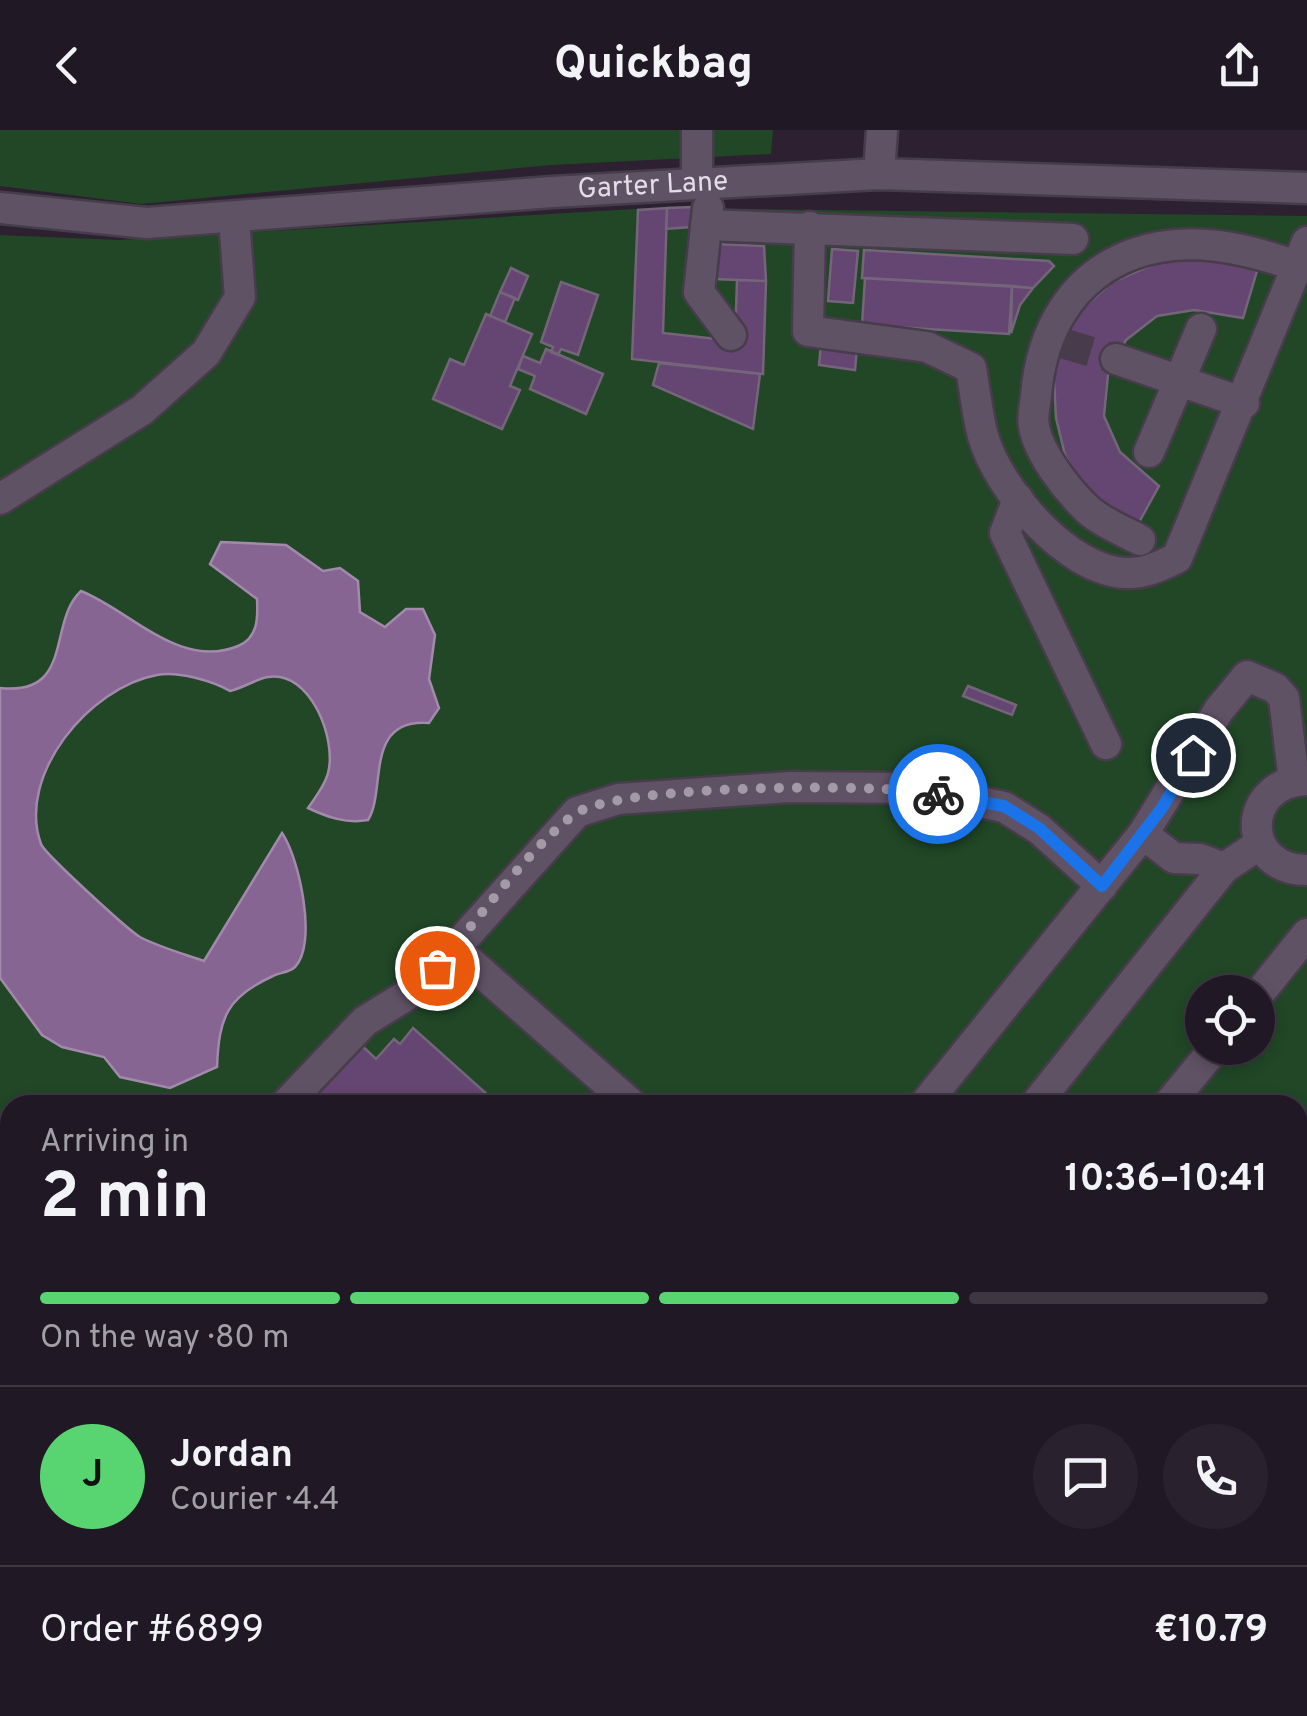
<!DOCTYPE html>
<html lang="en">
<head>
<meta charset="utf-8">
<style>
  body { margin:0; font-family:Overpass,sans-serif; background:#29212d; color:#f1f3f6; height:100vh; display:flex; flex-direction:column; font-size:38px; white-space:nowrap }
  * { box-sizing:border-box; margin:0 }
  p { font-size:32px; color:#a2a0a7 }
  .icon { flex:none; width:55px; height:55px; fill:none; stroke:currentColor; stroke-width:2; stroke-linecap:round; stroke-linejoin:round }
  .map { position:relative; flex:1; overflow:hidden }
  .side { position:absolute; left:0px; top:965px; width:1308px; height:622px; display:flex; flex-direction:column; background:#211825; border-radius:30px 30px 0 0; box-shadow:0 5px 15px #0003,0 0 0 2px #3e3742 }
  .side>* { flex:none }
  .tools { position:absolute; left:1185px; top:845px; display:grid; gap:20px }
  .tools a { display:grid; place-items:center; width:90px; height:90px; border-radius:50%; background:#211825; box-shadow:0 5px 15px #0003,0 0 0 2px #3e3742; font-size:50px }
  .pin { position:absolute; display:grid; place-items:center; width:85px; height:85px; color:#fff; margin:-42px; border:5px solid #fff; border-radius:50%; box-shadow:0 2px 10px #0007 }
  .courier { position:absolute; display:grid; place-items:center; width:100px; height:100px; margin:-50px; border:8px solid #1a73e8; border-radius:50%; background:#fff; color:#222; box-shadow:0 2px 12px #0007 }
  .headline em { font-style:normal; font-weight:700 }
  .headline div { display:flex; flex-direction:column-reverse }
  .headline { display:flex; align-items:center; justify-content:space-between; height:170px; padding:0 40px }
  h1 { font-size:65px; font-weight:700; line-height:75px }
  .bar { display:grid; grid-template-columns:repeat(4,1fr); gap:15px 10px; align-content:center; height:120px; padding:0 40px }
  .bar i { height:12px; border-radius:8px; background:#3e3742 }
  .bar .active { background:#58d570 }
  .bar p { grid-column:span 4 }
  .line { display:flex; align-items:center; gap:25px; padding:0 40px; border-top:2px solid #3e3742 }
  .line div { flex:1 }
  .round { display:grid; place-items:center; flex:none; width:105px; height:105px; border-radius:52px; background:#29212d }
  header { display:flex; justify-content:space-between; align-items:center; height:130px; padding:0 40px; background:#211825; font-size:45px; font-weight:700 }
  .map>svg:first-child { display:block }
  .green { fill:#214727; fill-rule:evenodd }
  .water { fill:#876593; stroke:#a389ac; stroke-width:2.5 }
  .building { fill:#654571; stroke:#74657a; stroke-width:2.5 }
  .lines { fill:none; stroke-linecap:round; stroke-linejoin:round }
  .minor-tunnel { stroke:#483c4c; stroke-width:30; stroke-dasharray:30 15; stroke-linecap:butt }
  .minor-casing { stroke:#463c4a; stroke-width:35 }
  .minor { stroke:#605265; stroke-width:30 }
  .done { stroke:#a49aa7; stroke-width:10; stroke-dasharray:0 18 }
  .route { stroke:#1a73e8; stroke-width:12 }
  .labels { text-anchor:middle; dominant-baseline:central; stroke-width:8; stroke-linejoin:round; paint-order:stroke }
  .street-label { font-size:28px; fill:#e4dce7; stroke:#221627 }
</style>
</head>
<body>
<header><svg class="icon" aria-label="back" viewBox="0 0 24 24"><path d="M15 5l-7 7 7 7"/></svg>Quickbag<svg class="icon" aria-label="share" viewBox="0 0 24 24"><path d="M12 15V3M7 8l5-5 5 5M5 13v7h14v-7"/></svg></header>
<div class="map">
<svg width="1307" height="1586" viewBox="0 0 1307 1586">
  <rect width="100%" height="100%" fill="#2c2031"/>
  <path class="green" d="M0 0H773L771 24 551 35 141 74 0 56Z
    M651 78 1307 86V1586H0V105L119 110ZM1202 862H1258V918H1202ZM10 975H1298V1578H10Z"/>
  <path class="water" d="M221 412 286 415 323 441 340 438 358 451 360 482 385 497 406 479H423L435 505 429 549 439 578 429 593C363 588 387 661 368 690 346 694 327 687 308 678 315 668 325 655 328 643 337 610 311 540 268 547 256 549 243 558 230 561 213 551 178 541 157 545 90 557 16 645 41 714 44 723 128 800 140 807 159 817 184 824 204 831L282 703C299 727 318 814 295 837 290 842 279 843 273 846 227 867 219 887 217 937L170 958 120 947 104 927 62 917 42 905 0 848V558C75 566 47 492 81 461 131 481 180 540 238 516 258 508 258 488 257 469L210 434Z
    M10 1191V1287L0 1272V1197Z
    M10 1390V1490L0 1479V1397Z
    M127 1578H244L232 1586 139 1585Z"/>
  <path class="building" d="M692 77 691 97 666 99 667 78Z
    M667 78 663 203 735 211 737 150 766 151 763 244 632 229 638 80Z
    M715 114 764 116 766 151 714 149Z
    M832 119 858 121 853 173 828 171Z
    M864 120 1049 131 1054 136 1033 158 862 148Z
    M1166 129H1233L1257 141 1243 188 1194 180 1157 186 1126 210 1108 245 1104 286 1120 322 1159 356 1137 396 1103 374 1079 350 1065 325 1056 288 1054 249 1062 213 1080 181 1112 152Z
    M511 138 528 146 518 170 500 162Z
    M865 148 1012 156 1009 204 862 195Z
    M561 152 598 165 578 225 561 219 558 225 551 222 553 217 541 212Z
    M1012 156 1033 158 1020 175 1011 203Z
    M500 162 515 168 505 192 490 186Z
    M486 184 532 204 510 256 520 260 502 299 433 269 450 229 464 235Z
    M821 214 857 218 855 240 819 235Z
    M546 219 603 244 586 284 530 259 535 246 518 239 523 226 540 233Z
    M659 233 760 244 753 299 653 255Z
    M968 556 1016 575 1012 585 963 566Z
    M413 898 499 975H301L357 911 376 929 394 909 400 914Z"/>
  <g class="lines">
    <path class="minor-tunnel" d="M1062 213 1116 229"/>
    <g class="minor-casing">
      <g id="minor">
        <path d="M879 44 882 0"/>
        <path d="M697 53V0"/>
        <path id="s1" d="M0 78 147 93 552 62 879 44 1307 58"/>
        <path d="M708 78 699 162 731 205"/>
        <path d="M706 95 1073 109"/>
        <path d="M810 97 808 201 927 217 971 238C975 260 977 284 983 306 998 359 1067 441 1126 443 1145 444 1160 436 1177 428L1307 112"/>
        <path d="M1116 229 1244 273"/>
        <path d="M1149 322 1201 199"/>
        <path d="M0 369 142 280 206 223 240 167 234 89"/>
        <path d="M1018 369 1005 403 1106 614"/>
        <path d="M1140 410C1123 401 1101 392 1087 379 1068 361 1038 323 1034 296 1032 287 1035 275 1036 266 1041 202 1071 147 1133 124 1188 104 1245 118 1297 136"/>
        <path d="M1307 650C1240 652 1240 740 1307 740"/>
        <path d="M1143 704 1174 728 1200 729 1224 738"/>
        <path d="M454 818 632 975"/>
        <path d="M1258 865 1307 804"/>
        <path d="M285 975 365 891 420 857 577 682 618 669 790 657 911 658 1004 677 1039 699 1102 756"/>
        <path d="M924 975 1143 704 1219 580 1247 546 1275 558 1284 568 1294 651"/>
        <path d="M1035 975 1224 738 1260 714"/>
        <path d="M1168 975 1215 918"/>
        <path d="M0 1042 10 1047"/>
        <path d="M1298 1157 1307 1145"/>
        <path d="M462 1578 472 1586"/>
        <path d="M581 1578 583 1586"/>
        <path d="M695 1578 701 1586"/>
      </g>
    </g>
    <use href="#minor" class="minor"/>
  </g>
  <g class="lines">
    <path class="done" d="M437 838C473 795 532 715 575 684 617 654 881 653 938 664"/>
    <path class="route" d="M938 664 1004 676 1039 698 1102 756 1162 678 1193 625"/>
  </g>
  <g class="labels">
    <g class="street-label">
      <text stroke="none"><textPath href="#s1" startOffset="655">Garter Lane</textPath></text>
    </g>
  </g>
</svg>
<div class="tools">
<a><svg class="icon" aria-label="locate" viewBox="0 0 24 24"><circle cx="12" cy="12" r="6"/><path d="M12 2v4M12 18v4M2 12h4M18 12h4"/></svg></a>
</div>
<div class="pin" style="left:437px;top:838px;background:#ea580c"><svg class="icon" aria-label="bag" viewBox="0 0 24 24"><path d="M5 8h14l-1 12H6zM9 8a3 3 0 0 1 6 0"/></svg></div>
<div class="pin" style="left:1193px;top:625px;background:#1f2937"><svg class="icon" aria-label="home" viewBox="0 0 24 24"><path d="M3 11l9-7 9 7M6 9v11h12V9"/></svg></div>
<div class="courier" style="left:938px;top:664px"><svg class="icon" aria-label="bike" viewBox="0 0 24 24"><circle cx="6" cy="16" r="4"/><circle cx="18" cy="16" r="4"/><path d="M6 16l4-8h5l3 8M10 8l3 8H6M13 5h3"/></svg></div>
<section class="side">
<div class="headline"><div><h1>2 min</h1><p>Arriving in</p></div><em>10:36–10:41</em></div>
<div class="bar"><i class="active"></i><i class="active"></i><i class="active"></i><i></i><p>On the way · 80 m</p></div>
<div class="line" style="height:180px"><b class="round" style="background:#58d570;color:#111">J</b><div><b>Jordan</b><p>Courier · 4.4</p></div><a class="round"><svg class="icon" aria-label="chat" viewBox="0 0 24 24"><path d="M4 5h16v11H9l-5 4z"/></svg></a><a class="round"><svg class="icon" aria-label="phone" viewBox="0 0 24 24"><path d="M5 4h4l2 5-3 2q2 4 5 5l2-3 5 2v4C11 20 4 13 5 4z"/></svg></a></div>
<div class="line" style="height:130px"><div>Order #6899</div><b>€10.79</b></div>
</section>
</div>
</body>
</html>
